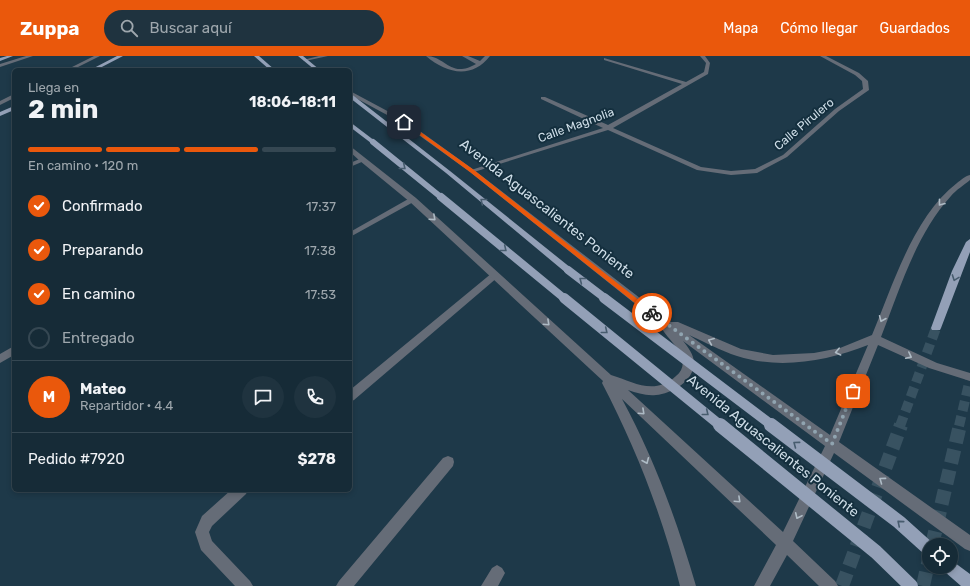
<!DOCTYPE html>
<html lang="es">
<head>
<meta charset="utf-8">
<style>
  body { margin:0; font-family:Rubik,sans-serif; background:#1f333f; color:#f1f3f6; height:100vh; display:flex; flex-direction:column; font-size:15px; white-space:nowrap }
  * { box-sizing:border-box; margin:0 }
  p { font-size:13px; color:#9ea7ad }
  .icon { flex:none; width:22px; height:22px; fill:none; stroke:currentColor; stroke-width:2; stroke-linecap:round; stroke-linejoin:round }
  .map { position:relative; flex:1; overflow:hidden }
  .details { position:absolute; left:12px; top:12px; width:340px; height:424px; display:flex; flex-direction:column; background:#162b37; border-radius:6px; box-shadow:0 2px 6px #0003,0 0 0 1px #354752 }
  .details>* { flex:none }
  .fabs { position:absolute; left:922px; top:482px; display:grid; gap:8px }
  .fabs a { display:grid; place-items:center; width:36px; height:36px; border-radius:50%; background:#162b37; box-shadow:0 2px 6px #0003,0 0 0 1px #354752; font-size:20px }
  .pin { position:absolute; display:grid; place-items:center; width:34px; height:34px; color:#fff; margin:-17px; border-radius:8px; box-shadow:0 2px 6px #0006 }
  .courier { position:absolute; display:grid; place-items:center; width:40px; height:40px; margin:-20px; border:3px solid #ea580c; border-radius:50%; background:#fff; color:#222; box-shadow:0 1px 5px #0007 }
  .headline em { font-style:normal; font-weight:700 }
  .headline div { display:flex; flex-direction:column-reverse }
  .headline { display:flex; align-items:center; justify-content:space-between; height:68px; padding:0 16px }
  h1 { font-size:26px; font-weight:700; line-height:30px }
  .bar { display:grid; grid-template-columns:repeat(4,1fr); gap:6px 4px; align-content:center; height:48px; padding:0 16px }
  .bar i { height:5px; border-radius:3px; background:#354752 }
  .bar .active { background:#ea580c }
  .bar p { grid-column:span 4 }
  .line { display:flex; align-items:center; gap:10px; padding:0 16px; border-top:1px solid #354752 }
  .line div { flex:1 }
  .round { display:grid; place-items:center; flex:none; width:42px; height:42px; border-radius:21px; background:#1f333f }
  ol { padding:0 16px; list-style:none }
  li { display:flex; align-items:center; gap:12px; height:44px }
  li p { margin-inline-start:auto }
  li .icon { padding:4px; border-radius:50%; background:#ea580c; color:#fff; stroke-width:4 }
  li:last-child { color:#9ea7ad }
  li i { width:22px; height:22px; border:2px solid #354752; border-radius:50% }
  header { display:flex; align-items:center; gap:24px; box-sizing:border-box; height:56px; padding:0 20px; background:#ea580c; color:#fff }
  header strong { font-size:19px }
  nav { display:flex; gap:22px; margin-inline-start:auto; font-size:14px }
  .search { width:280px; height:36px; background:#1f333f; display:flex; align-items:center; gap:10px; box-sizing:border-box; padding:0 14px; border-radius:22px; color:#9ea7ad; font-size:15px }
  .map>svg:first-child { display:block }
  .lines { fill:none; stroke-linecap:round; stroke-linejoin:round }
  .primary-tunnel-far1 { stroke:#385261; stroke-width:10; stroke-dasharray:10 5.5; stroke-linecap:butt }
  .primary-tunnel { stroke:#385261; stroke-width:14; stroke-dasharray:14 7; stroke-linecap:butt }
  .service { fill:#656c77; fill-rule:evenodd }
  .minor { fill:#656c77; fill-rule:evenodd }
  .tertiary { fill:#656c77; fill-rule:evenodd }
  .primary { fill:#93a0b7; fill-rule:evenodd }
  .primary-bridge-far3 { stroke:#93a0b7; stroke-width:6 }
  .primary-bridge-far2 { stroke:#93a0b7; stroke-width:8 }
  .primary-bridge-far1 { stroke:#93a0b7; stroke-width:10 }
  .primary-bridge { stroke:#93a0b7; stroke-width:14 }
  .oneway { stroke:#475c6e }
  .oneway2 { stroke:#aebbc5 }
  .route { fill:#ea580c }
  .done { stroke:#90a4b0; stroke-width:4; stroke-dasharray:0 7.2 }
  .labels { text-anchor:middle; dominant-baseline:central; stroke-width:4; stroke-linejoin:round; paint-order:stroke }
  .far-street-label { font-size:12px; fill:#cedde7; stroke:#142f3e }
  .street-label { font-size:14px; fill:#cedde7; stroke:#142f3e }
</style>
</head>
<body>
<header>
<strong>Zuppa</strong>
<div class="search"><svg class="icon" aria-label="search" viewBox="0 0 24 24"><circle cx="10" cy="10" r="6"/><path d="M15 15l6 6"/></svg>Buscar aquí</div>
<nav><a>Mapa</a><a>Cómo llegar</a><a>Guardados</a></nav>
</header>
<div class="map">
<svg width="970" height="530" viewBox="0 0 970 530">
  <rect width="100%" height="100%" fill="#1e3949"/>
  <g class="lines">
    <path class="primary-tunnel-far1" d="M900 370 936 272
      M959 370 970 323"/>
    <path class="primary-tunnel" d="M932 489 960 369
      M842 530 901 369
      M923 530 929 503"/>
    <path class="service" d="M362 102 364 103V105L350 111V107Z
      M410 142H413L417 144 350 181V176Z
      M495 216 500 219 498 221 354 344 350 346V334L492 217Z
      M14 290V299L0 307V298Z
      M448 400 453 402 454 406 453 410 354 530H336L339 525 443 402Z
      M231 434H248L246 438 212 470 209 476 212 485 250 525 253 530H235L201 494 195 476 202 460Z
      M497 509 502 512 505 517 498 530H481L492 512Z"/>
    <path class="minor" d="M319 0H328L305 5 303 4Z
      M426 0C446 0 450 23 476 8L462 0H468L480 5 485 0H490C472 23 447 18 426 0Z
      M700 0H705L710 7 708 18 613 72 701 111 731 115 755 113 783 99 835 53 863 33 862 25 855 19 820 0H826L859 17 868 25 869 34 839 55 787 101 757 117 731 119 697 114 608 74 474 116 468 115 603 72 541 43V41H545L608 69 682 28 604 4V2L686 26 704 16 706 7Z"/>
    <path class="tertiary" d="M26 0H33L0 11V8Z
      M94 0H100L72 14H66Z
      M350 35 406 65 474 114 671 266H678L741 293 773 299 814 297 840 292 872 279C893 229 913 161 957 127 961 124 965 120 970 119V124C964 129 956 134 951 140 916 178 900 233 881 281L937 307 970 317V325L929 312 878 289 839 386 970 479V495L965 493 834 397 793 485 835 525 838 530H819L787 499 770 530H754L776 489 622 343C654 402 677 465 696 530H680C662 459 636 392 602 327L603 325 410 146 360 105 350 96V90L416 142 611 319C634 326 654 340 676 320 682 315 684 309 682 301 678 290 668 283 662 273L663 270 470 116 402 67 350 39ZM689 279C705 286 721 295 737 300 780 314 827 305 868 289L830 379ZM683 285 825 390 783 476 628 334C637 337 646 340 656 339 671 338 694 325 694 307 694 299 688 291 683 285Z
      M14 38V42L0 49V45Z"/>
    <path class="primary" d="M7 0H13L0 5V2Z
      M117 0H123L96 14H90Z
      M254 0H259L275 14H270Z
      M298 0H303L320 14H315Z
      M350 37 450 115 571 212 572 214 571 216H565L446 117 350 42Z
      M14 50V54L0 60V56Z
      M350 66 375 85V87H371L350 71Z
      M970 183V196L941 272 940 274H932L931 272 952 215 966 186Z
      M951 504 970 518V530H961L945 516 943 511H951Z"/>
    <path class="primary-bridge-far3" d="M373 86 442 142"/>
    <path class="primary-bridge-far2" d="M441 141 565 243
      M568 214 606 243"/>
    <path class="primary-bridge-far1" d="M564 242 721 370
      M604 242 773 370"/>
    <path class="primary-bridge" d="M720 369 876 496 911 530
      M771 369 899 466 929 493"/>
  </g>
  <defs><path id="oneway-chevron" d="M-2-3.5L2.5 0L-2 3.5" fill="none" stroke-width="1.6" stroke-linecap="round" stroke-linejoin="round"/></defs>
  <g class="oneway">
    <use href="#oneway-chevron" transform="translate(403 111) rotate(39)"/>
    <use href="#oneway-chevron" transform="translate(483 145) rotate(-141)"/>
    <use href="#oneway-chevron" transform="translate(504 193) rotate(39)"/>
    <use href="#oneway-chevron" transform="translate(955 222) rotate(110)"/>
    <use href="#oneway-chevron" transform="translate(582 224) rotate(-142)"/>
    <use href="#oneway-chevron" transform="translate(605 275) rotate(39)"/>
    <use href="#oneway-chevron" transform="translate(706 357) rotate(39)"/>
    <use href="#oneway-chevron" transform="translate(796 388) rotate(-143)"/>
    <use href="#oneway-chevron" transform="translate(900 467) rotate(-140)"/>
  </g>
  <g class="oneway2">
    <use href="#oneway-chevron" transform="translate(941 147) rotate(128)"/>
    <use href="#oneway-chevron" transform="translate(433 162) rotate(42)"/>
    <use href="#oneway-chevron" transform="translate(882 263) rotate(113)"/>
    <use href="#oneway-chevron" transform="translate(547 267) rotate(43)"/>
    <use href="#oneway-chevron" transform="translate(711 285) rotate(-157)"/>
    <use href="#oneway-chevron" transform="translate(838 296) rotate(167)"/>
    <use href="#oneway-chevron" transform="translate(909 300) rotate(27)"/>
    <use href="#oneway-chevron" transform="translate(642 356) rotate(43)"/>
    <use href="#oneway-chevron" transform="translate(646 405) rotate(67)"/>
    <use href="#oneway-chevron" transform="translate(882 424) rotate(-144)"/>
    <use href="#oneway-chevron" transform="translate(738 444) rotate(43)"/>
    <use href="#oneway-chevron" transform="translate(798 460) rotate(115)"/>
  </g>
  <path class="route" d="M402 65H405L474 114 654 256V259H650L470 116 402 66Z"/>
  <g class="lines">
    <path class="done" d="M652 257 832 388 853 335"/>
  </g>
  <g class="labels">
    <g class="far-street-label">
      <text transform="translate(804 68) rotate(-40)">Calle Pirulero</text>
      <text transform="translate(576 69) rotate(-20)">Calle Magnolia</text>
    </g>
    <g class="street-label">
      <text transform="translate(547 153) rotate(38)">Avenida Aguascalientes Poniente</text>
      <text transform="translate(773 390) rotate(39)">Avenida Aguascalientes Poniente</text>
    </g>
  </g>
</svg>
<div class="fabs">
<a><svg class="icon" aria-label="locate" viewBox="0 0 24 24"><circle cx="12" cy="12" r="6"/><path d="M12 2v4M12 18v4M2 12h4M18 12h4"/></svg></a>
</div>
<div class="pin" style="left:853px;top:335px;background:#ea580c"><svg class="icon" aria-label="bag" viewBox="0 0 24 24"><path d="M5 8h14l-1 12H6zM9 8a3 3 0 0 1 6 0"/></svg></div>
<div class="pin" style="left:404px;top:66px;background:#1f2937"><svg class="icon" aria-label="home" viewBox="0 0 24 24"><path d="M3 11l9-7 9 7M6 9v11h12V9"/></svg></div>
<div class="courier" style="left:652px;top:257px"><svg class="icon" aria-label="bike" viewBox="0 0 24 24"><circle cx="6" cy="16" r="4"/><circle cx="18" cy="16" r="4"/><path d="M6 16l4-8h5l3 8M10 8l3 8H6M13 5h3"/></svg></div>
<section class="details">
<div class="headline"><div><h1>2 min</h1><p>Llega en</p></div><em>18:06–18:11</em></div>
<div class="bar"><i class="active"></i><i class="active"></i><i class="active"></i><i></i><p>En camino · 120 m</p></div>
<ol>
<li><svg class="icon" aria-label="check" viewBox="0 0 24 24"><path d="M5 12l5 5 9-10"/></svg>Confirmado<p>17:37</p></li>
<li><svg class="icon" aria-label="check" viewBox="0 0 24 24"><path d="M5 12l5 5 9-10"/></svg>Preparando<p>17:38</p></li>
<li><svg class="icon" aria-label="check" viewBox="0 0 24 24"><path d="M5 12l5 5 9-10"/></svg>En camino<p>17:53</p></li>
<li><i></i>Entregado</li>
</ol>
<div class="line" style="height:72px"><b class="round" style="background:#ea580c;color:#fff">M</b><div><b>Mateo</b><p>Repartidor · 4.4</p></div><a class="round"><svg class="icon" aria-label="chat" viewBox="0 0 24 24"><path d="M4 5h16v11H9l-5 4z"/></svg></a><a class="round"><svg class="icon" aria-label="phone" viewBox="0 0 24 24"><path d="M5 4h4l2 5-3 2q2 4 5 5l2-3 5 2v4C11 20 4 13 5 4z"/></svg></a></div>
<div class="line" style="height:52px"><div>Pedido #7920</div><b>$278</b></div>
</section>
</div>
</body>
</html>
